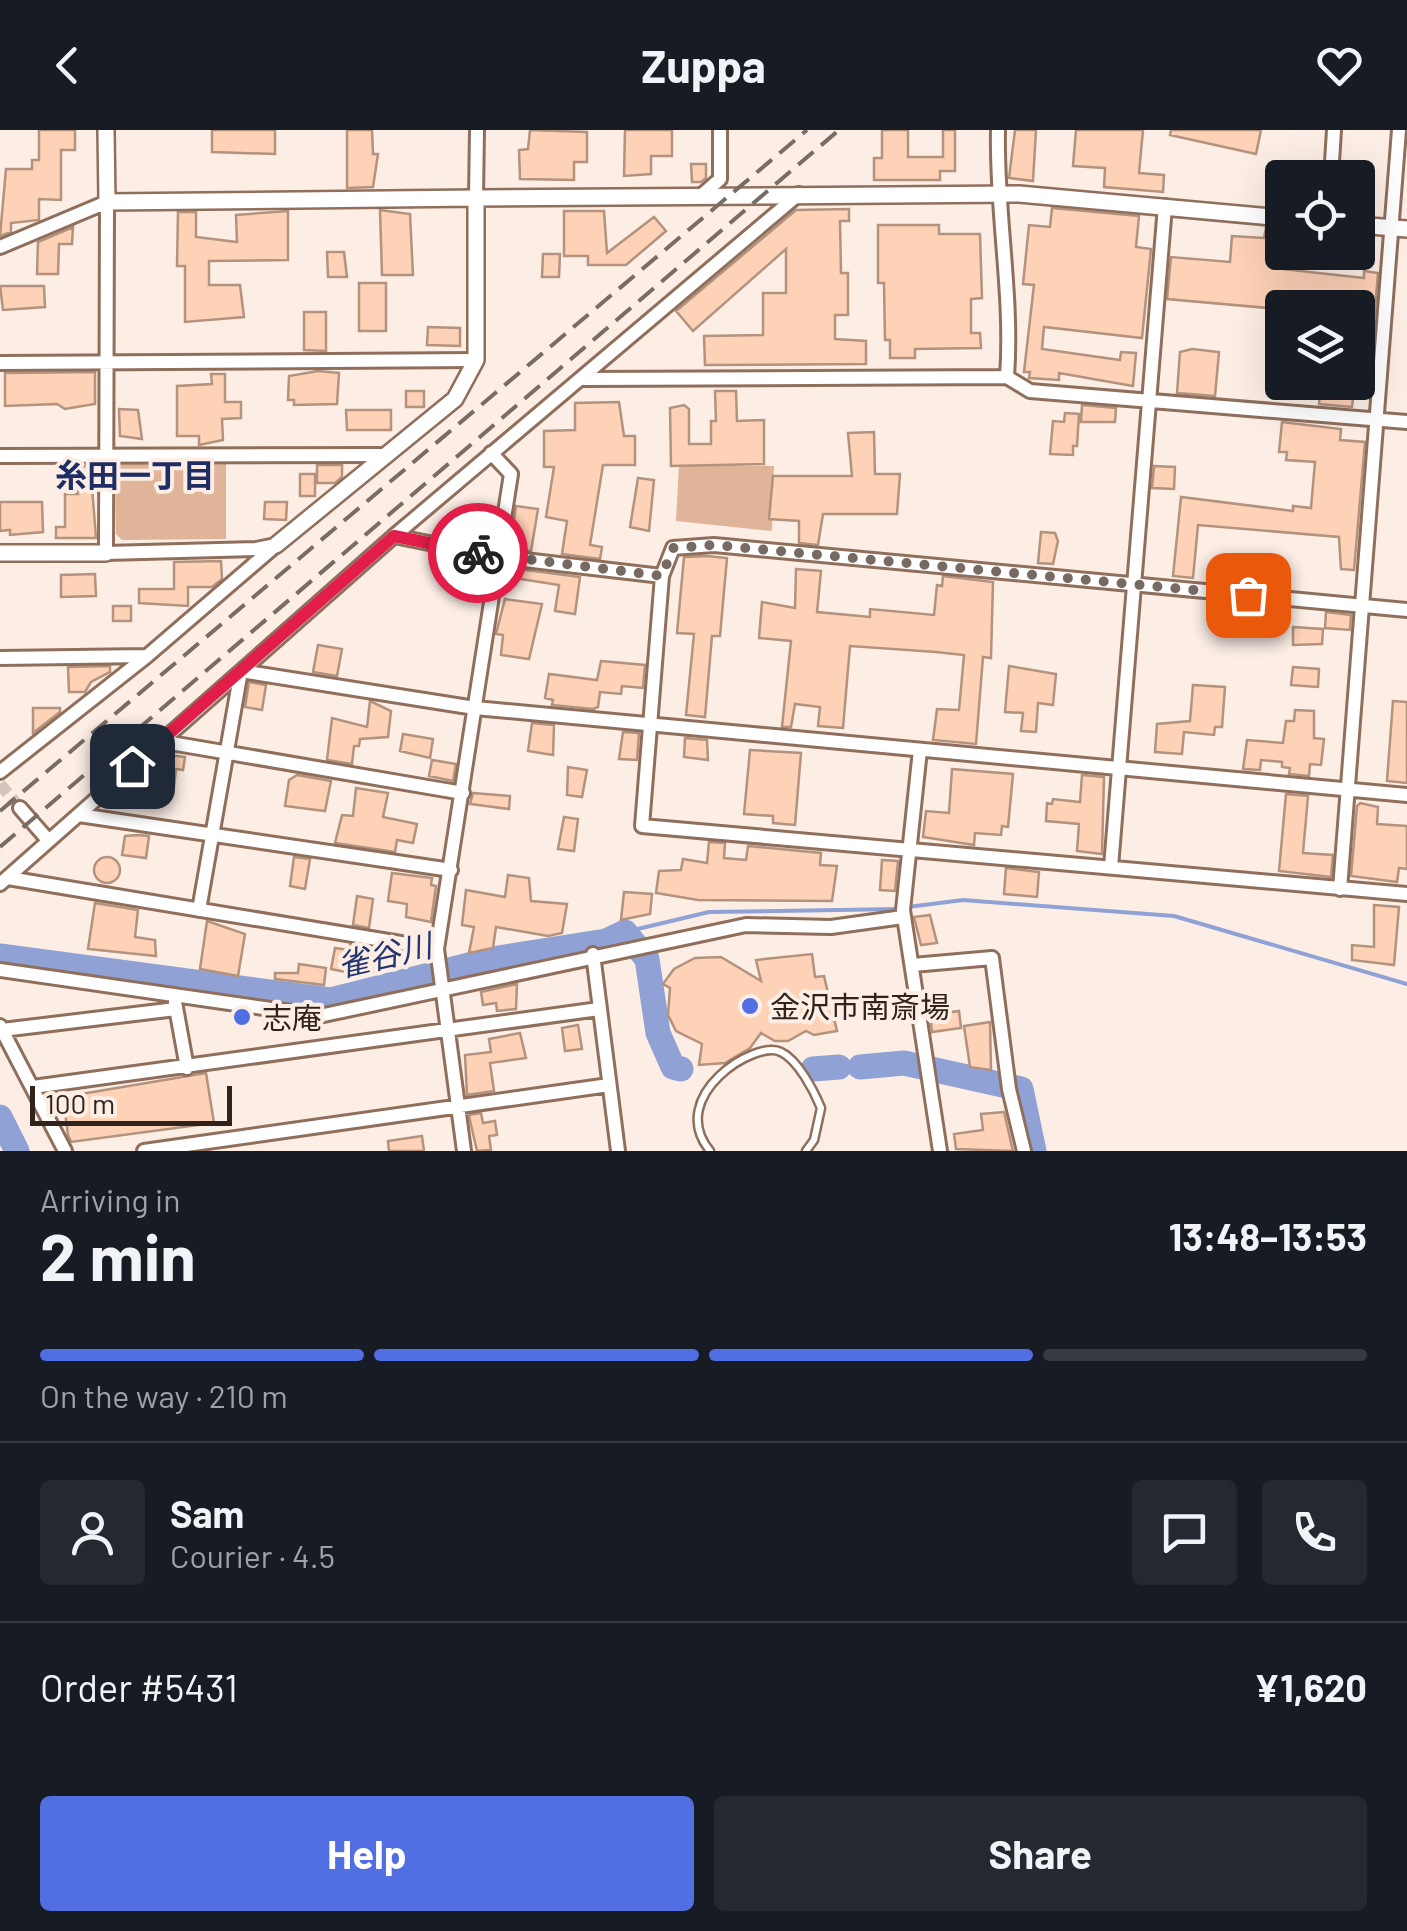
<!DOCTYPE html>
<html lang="en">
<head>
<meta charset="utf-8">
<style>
  body { margin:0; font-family:Barlow,"Noto Sans JP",sans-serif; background:#242831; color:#f1f3f6; height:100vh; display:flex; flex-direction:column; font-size:38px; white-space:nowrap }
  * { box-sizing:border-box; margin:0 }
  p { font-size:32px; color:#9ea1a6 }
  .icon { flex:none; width:55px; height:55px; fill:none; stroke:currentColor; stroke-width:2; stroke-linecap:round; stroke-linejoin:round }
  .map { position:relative; height:1021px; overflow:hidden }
  .details { display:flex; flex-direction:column; background:#171b24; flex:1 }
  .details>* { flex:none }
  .tools { position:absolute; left:1265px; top:30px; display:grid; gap:20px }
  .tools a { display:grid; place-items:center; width:110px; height:110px; border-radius:10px; background:#171b24; box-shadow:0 10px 40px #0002; font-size:50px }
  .scale { position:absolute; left:30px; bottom:25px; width:202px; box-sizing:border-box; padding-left:10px; border:5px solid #30231b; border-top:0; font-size:28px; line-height:35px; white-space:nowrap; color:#30231b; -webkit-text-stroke:8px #fceee5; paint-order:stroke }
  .pin { position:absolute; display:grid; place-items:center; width:85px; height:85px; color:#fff; margin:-42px; border-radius:20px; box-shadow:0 5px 15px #0006 }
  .courier { position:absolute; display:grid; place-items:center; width:100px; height:100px; margin:-50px; border:8px solid #e11d48; border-radius:50%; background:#fff; color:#222; box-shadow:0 2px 12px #0007 }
  .head em { font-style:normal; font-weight:700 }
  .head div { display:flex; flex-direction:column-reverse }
  .head { display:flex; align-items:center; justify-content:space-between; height:170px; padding:0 40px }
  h1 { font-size:65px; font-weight:700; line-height:75px }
  .bar { display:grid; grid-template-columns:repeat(4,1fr); gap:15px 10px; align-content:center; height:120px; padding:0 40px }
  .bar i { height:12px; border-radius:8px; background:#363941 }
  .bar .on { background:#516ee3 }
  .bar p { grid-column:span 4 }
  .line { display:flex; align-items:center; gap:25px; padding:0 40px; border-top:2px solid #363941 }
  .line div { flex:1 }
  .round { display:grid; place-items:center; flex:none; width:105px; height:105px; border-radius:10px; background:#242831 }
  .button { display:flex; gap:20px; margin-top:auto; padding:20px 40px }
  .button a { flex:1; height:115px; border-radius:10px; background:#516ee3; color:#fff; font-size:40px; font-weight:700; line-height:115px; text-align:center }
  .button a+a { background:#242831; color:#f1f3f6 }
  header { display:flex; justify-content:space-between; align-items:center; height:130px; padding:0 40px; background:#171b24; font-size:45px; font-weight:700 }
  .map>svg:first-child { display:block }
  .green { fill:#e0b499 }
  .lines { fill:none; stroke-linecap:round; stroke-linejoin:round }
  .stream { stroke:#90a2d5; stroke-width:4 }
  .river { stroke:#90a2d5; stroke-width:25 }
  .building { fill:#fed2b7; stroke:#b3927e; stroke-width:2.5 }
  .minor-tunnel { stroke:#d3c5bd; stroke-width:12; stroke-dasharray:12 6; stroke-linecap:butt }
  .service-casing { stroke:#8f6f5c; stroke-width:11 }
  .minor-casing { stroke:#8f6f5c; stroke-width:18 }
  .tertiary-casing { stroke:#8f6f5c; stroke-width:20 }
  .service { stroke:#fff; stroke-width:6 }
  .minor { stroke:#fff; stroke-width:12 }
  .tertiary { stroke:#fff; stroke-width:15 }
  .rail { stroke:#796c63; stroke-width:4; stroke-dasharray:20 10; stroke-linecap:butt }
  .done { stroke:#776a62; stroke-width:10; stroke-dasharray:0 18 }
  .route { stroke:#e11d48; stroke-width:12 }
  .poi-dot { fill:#516ee3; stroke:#fceee5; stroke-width:4 }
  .labels { text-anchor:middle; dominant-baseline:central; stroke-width:8; stroke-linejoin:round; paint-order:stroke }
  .poi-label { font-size:30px; fill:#30231b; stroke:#fceee5; text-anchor:start }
  .neighbourhood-label { font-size:32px; font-weight:bold; fill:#1f2d65; stroke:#fceee5 }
  .water-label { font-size:32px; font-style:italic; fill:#253572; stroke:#fceee5 }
</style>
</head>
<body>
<header><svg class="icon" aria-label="back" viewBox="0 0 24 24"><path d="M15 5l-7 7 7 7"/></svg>Zuppa<svg class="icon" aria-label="heart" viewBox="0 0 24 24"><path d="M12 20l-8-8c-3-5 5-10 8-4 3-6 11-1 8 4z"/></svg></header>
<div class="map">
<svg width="1407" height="1021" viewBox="0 0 1407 1021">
  <rect width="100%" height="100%" fill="#fceee5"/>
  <path class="green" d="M226 329V409L122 410 116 404 115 336 120 331Z
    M679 335 774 336 772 401 676 391Z"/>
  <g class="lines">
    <path class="stream" d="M908 777 963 770 1174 786 1407 854
      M625 802 709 782 898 779"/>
    <path class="river" d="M0 826 330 870 492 829 606 811 625 802 647 829 658 903 673 937 681 939
      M860 937 904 933 1021 959 1034 1021
      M813 939 839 937
      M0 987 17 1021"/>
  </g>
  <path class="building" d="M39 0H75V20H61V70L39 69V90L11 93V102L0 106 6 39H32V30H39Z
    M212 0H275V24L212 22Z
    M347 0H372L373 24H378L373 57 347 58Z
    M530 0 587 2V32H574V50L520 49 519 20 528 19Z
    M625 0H672V26H651V44L624 46Z
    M882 0H908V27H943V0H955V41H940V50H874V28H882Z
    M1015 0H1036L1033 51 1009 48Z
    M1076 0H1143L1139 43 1164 45 1163 62 1104 57 1105 38 1073 36Z
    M1171 0H1261L1256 24 1170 5Z
    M691 34H706V48L701 52H692Z
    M1358 41 1369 43 1364 79H1358Z
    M1052 78 1139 86 1136 117 1151 119 1142 208 1044 197 1042 219 1120 230 1121 222 1136 223 1133 256 1059 243V250L1029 248 1030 242H1024L1034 155 1023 154 1029 95 1050 97Z
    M849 79V91H840L841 143H848V185H835V209L866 211V234L705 235 704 206 763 205V163H786V119L693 201 676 181 796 80Z
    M380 80 410 84 413 145H382Z
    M288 81V130L209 131V155H240L244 187 185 192V136H177L178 82H196V107L237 112 236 85Z
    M564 81H604L607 123 654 87 666 101 626 135H588V126H564Z
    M878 95H939V104H980L982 168 971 169V203H980L981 218 915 219V228H890V210H885L884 153H878Z
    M73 97 72 114H59L58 144H37L38 112Z
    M1266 98 1282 99V139L1364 148V141L1378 143 1371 228 1358 227V178L1279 179 1167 169 1171 127 1230 132 1232 106 1264 108Z
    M327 122H344L347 147H328Z
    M543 124H560L559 147H542Z
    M359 153H386V201H359Z
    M0 156H44L45 177 3 180Z
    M304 182H326V221L304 220Z
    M428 197 460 198V216L427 215Z
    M1192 219 1219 222 1215 266 1177 263 1180 222Z
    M318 241 339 243 337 274 294 275V270H288L289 246Z
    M95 242V274L65 279 57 274 5 276V243Z
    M211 244H225V272H241V288L222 289 223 310 199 315V306H177V256L212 254Z
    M1321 252H1355L1352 277 1319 274Z
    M406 261H424V277H406Z
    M715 261H736L737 291 764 290V334L671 336 670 278 684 275 689 279V314H711V291H716Z
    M619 272 624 306H635V335H603L590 415 602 417 600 429 562 424 567 391 546 387 554 337H544V301L575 300V273Z
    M1082 275 1116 278 1115 292H1081Z
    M119 279 138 280 142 309 120 306Z
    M346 280H391V300H347Z
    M1065 283 1079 284 1077 316H1073V325L1050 324 1053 291 1064 292Z
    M1282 292 1341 299 1340 310 1365 312 1354 440 1341 439 1339 407 1198 395 1193 448 1173 446 1181 367 1293 381V376L1311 378 1315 332 1286 330 1287 322H1279Z
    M874 302 875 344H900L897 384H823L818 415 799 413V391L769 389 773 346H852L848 303Z
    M317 335H342V347L335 353H317Z
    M78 336H96L92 357 96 408H56V397H65V364H78Z
    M1154 336 1175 337 1174 359 1152 358Z
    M300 344H315V366H300Z
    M638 348 654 350 649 401 630 397Z
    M0 372H42L43 402 10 405V400L0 401Z
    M265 372H287L286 390 264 389Z
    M516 376 538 379 531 421 510 418Z
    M1041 402 1055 403 1058 411 1053 434 1038 433Z
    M707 426 727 428 720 506H712L705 587 686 585 694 504 677 503 684 427Z
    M461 430 487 435 478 469 457 466Z
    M221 431 222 449 212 457H188V476L139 473V459H174V432Z
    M510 438 580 447 575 484 555 481 559 455 508 447Z
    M796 439 821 441 817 482 870 487V479L934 485 937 455 942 456 943 446 993 452 991 528 983 527 976 614 933 610 937 579 959 580 964 525 936 522 850 516 843 598 818 596 820 577 795 574 791 597H782L791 511 759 508 762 472 795 478Z
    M95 444 96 466 61 467V445Z
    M505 469 542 474 529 529 501 525 503 505 496 504Z
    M113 476H131V491H113Z
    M1257 476 1279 478 1277 498 1256 497Z
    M1326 482 1351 485 1350 500 1325 498Z
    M1293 497 1323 499 1322 514 1293 515Z
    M318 515 342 519 337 546 313 542Z
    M601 531 645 535 643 558 622 556 621 564 600 562 598 577 593 579 552 575 553 570 545 568 549 544 597 550Z
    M110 536V542L91 552 85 562H69L68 537Z
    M1009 536 1056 544 1053 575 1038 573 1036 602 1021 601 1023 583 1005 582Z
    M1293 537 1319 539 1318 557 1291 555Z
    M249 552 266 555 262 580 245 577Z
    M1193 555 1225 557 1222 597H1215L1214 605 1184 602 1182 624 1155 622 1157 594 1190 591Z
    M370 571 391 581 388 607 360 609 359 616H354L352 634 327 630 332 588 367 597Z
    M1393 571 1407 572V653L1387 651Z
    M33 578H60V582L33 603Z
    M1295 580 1314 581V608L1324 609 1321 635 1310 634 1309 646 1289 644 1290 638 1282 637V632L1261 630 1260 640 1243 639 1247 610 1283 613 1286 591H1294Z
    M532 593 554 595 553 625 528 621Z
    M623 602 639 603 637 630 619 629Z
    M403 604 433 609 430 628 400 621Z
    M685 608 707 610 708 630 684 627Z
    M750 620 801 623 795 695 773 693V686L744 684Z
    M162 624 185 627 183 640 176 639 174 656 143 651 145 639H153Z
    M432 630 456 634 453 651 429 646Z
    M568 637 587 640 582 667 567 665Z
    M952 639 1013 644 1008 697 1002 696 1001 705 975 703 974 715 923 707 926 681 949 683Z
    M297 645 331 651 325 681 285 676 289 650Z
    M1082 645 1104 647 1102 724 1077 721 1079 694 1046 691 1047 673 1052 674 1053 669 1080 672Z
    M356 658 388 663 383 687 417 694 413 713 397 710 395 722 335 713 342 685 353 686Z
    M473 663 510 666 509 679 470 674Z
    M1286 664 1308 666 1303 723 1333 725 1331 747 1279 741Z
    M1360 673 1378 677 1377 694 1407 696V739L1399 738 1397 752 1351 746 1357 676Z
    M564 687 578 689 574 721 558 719Z
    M138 705 149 706 146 728 122 725 125 706Z
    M709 712 725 713 724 728 746 730 748 716 821 723 820 735 837 736 832 771 698 770 656 763 659 741 681 740 683 729 707 733Z
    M294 727 310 729 305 759 290 756Z
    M94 740a13 13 0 1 1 26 0a13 13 0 1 1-26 0Z
    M882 730 898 731 895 761 880 760Z
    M1006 738 1039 742 1037 767 1004 764Z
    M392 743 432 748 431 755 436 756 431 792 406 787 407 774 388 771Z
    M508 745 529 748 531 771 567 774 562 803 548 806 496 797 493 818 469 823 474 797 462 795 466 760 505 767Z
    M624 762 652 764 650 784 621 790Z
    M357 766 373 769 369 798 353 795Z
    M95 773 138 780 135 807 155 810 156 826 88 819Z
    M1374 775 1399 777 1394 835 1352 830V815L1374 817Z
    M930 785 937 813 921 815 914 787Z
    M207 791 245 804 238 846 200 839Z
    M350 815 385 820 381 842 361 840 360 845 331 839 335 818 349 820Z
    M812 824 815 847 824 846 837 901 814 905 806 901 788 911H775L761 903 750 918 725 933 699 935 702 914 676 901 668 885 670 858 663 854 674 839 695 828 721 827 761 851 756 830Z
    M299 834 326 838 324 855 275 849V843H298Z
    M517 854 516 879 497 881 496 873 483 875 481 862Z
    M959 881 961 898 932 902 930 885Z
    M990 892 991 940 970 937 964 896Z
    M578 895 582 919 565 921 562 898Z
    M520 903 526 928 490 933 494 961 467 965 465 925 491 922 489 909Z
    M206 943 214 993 71 1012 68 1005 63 967Z
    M1004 982 1013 1021 956 1019 954 1004 983 1000 981 984Z
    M481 983 483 993 495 991 497 1005 489 1006 491 1020 477 1021 471 995 469 985Z
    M422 1006 424 1021H389L388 1011Z"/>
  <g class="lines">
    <path class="minor-tunnel" d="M0 654 20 678"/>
    <g class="service-casing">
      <path id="service" d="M710 1021C665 966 756 909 781 922 798 930 814 961 821 978L814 1010 806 1021"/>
    </g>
    <g class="minor-casing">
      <path id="minor" d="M998 0C996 83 1013 164 1007 247
        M1331 48 1334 0
        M703 64 720 49V0
        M476 68 477 0
        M0 117 107 72 106 423 256 419 276 415
        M0 233 476 230
        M584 249 1007 247 1030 261 1407 292
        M0 326 382 325
        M394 406 498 427 662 446 673 418 714 415 1407 480
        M662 446 642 696 1407 764
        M0 528 147 526
        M159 611 463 663
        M920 620 903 780 940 1021
        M0 642 147 526 274 417
        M20 678 48 710
        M79 685 451 740
        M1111 737 1165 76
        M8 748 437 819
        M0 754 394 406 799 64
        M1340 759 1399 0
        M199 780 241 541 475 578 1407 665
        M593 824 618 1021
        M913 835 992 828 1009 959 1024 1021
        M0 840 319 886 746 795 831 797 903 787
        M175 872 187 938
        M0 896 65 1021
        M2 900 176 879
        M33 957 599 879
        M144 1021 609 955
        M464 1021 437 819 511 344 491 323"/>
    </g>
    <g class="tertiary-casing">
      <path id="tertiary" d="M106 0 107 72 476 68V230L455 269 276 415
        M476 68 1019 64 1282 88
        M1358 95 1407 99
        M0 423H106"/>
    </g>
    <use href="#service" class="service"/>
    <use href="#minor" class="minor"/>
    <use href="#tertiary" class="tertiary"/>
    <path class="rail" d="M0 681 807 0
      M0 717 839 0"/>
  </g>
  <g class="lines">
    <path class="done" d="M478 423 662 446 673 418 714 415 1248 465"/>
    <path class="route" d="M132 636 394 406 478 423"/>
  </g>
  <g class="poi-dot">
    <circle cx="750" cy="876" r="10"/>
    <circle cx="242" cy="887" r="10"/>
  </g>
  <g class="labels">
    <g class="poi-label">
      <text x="770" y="876">金沢市南斎場</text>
      <text x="262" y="887">志庵</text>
    </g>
    <g class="neighbourhood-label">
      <text x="135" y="344">糸田一丁目</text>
    </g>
    <g class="water-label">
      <text transform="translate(384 824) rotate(-13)">雀谷川</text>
    </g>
  </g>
</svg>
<div class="tools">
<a><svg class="icon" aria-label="locate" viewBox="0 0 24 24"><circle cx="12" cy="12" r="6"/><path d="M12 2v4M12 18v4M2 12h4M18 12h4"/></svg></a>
<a><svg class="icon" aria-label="layers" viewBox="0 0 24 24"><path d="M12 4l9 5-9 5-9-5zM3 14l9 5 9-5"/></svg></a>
</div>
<div class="scale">100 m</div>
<div class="pin" style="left:1248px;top:465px;background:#ea580c"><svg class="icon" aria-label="bag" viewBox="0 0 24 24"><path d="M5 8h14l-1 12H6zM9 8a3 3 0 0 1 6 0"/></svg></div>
<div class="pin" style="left:132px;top:636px;background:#1f2937"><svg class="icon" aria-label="home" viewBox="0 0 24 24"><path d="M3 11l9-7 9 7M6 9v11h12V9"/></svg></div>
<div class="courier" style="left:478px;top:423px"><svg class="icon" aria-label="bike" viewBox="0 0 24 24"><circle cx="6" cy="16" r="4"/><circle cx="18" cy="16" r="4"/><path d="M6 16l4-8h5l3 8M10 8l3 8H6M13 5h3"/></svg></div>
</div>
<section class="details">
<div class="head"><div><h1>2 min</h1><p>Arriving in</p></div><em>13:48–13:53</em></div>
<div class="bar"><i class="on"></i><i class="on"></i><i class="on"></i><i></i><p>On the way · 210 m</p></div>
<div class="line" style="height:180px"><a class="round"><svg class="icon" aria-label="person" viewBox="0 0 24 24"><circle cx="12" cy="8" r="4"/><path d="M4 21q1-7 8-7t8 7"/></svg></a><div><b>Sam</b><p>Courier · 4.5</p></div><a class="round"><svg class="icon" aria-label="chat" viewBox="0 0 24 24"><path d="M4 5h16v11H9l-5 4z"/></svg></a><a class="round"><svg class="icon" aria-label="phone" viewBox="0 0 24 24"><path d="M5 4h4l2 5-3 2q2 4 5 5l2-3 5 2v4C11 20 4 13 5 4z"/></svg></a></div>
<div class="line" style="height:130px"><div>Order #5431</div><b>¥1,620</b></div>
<div class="button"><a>Help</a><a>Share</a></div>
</section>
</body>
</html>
